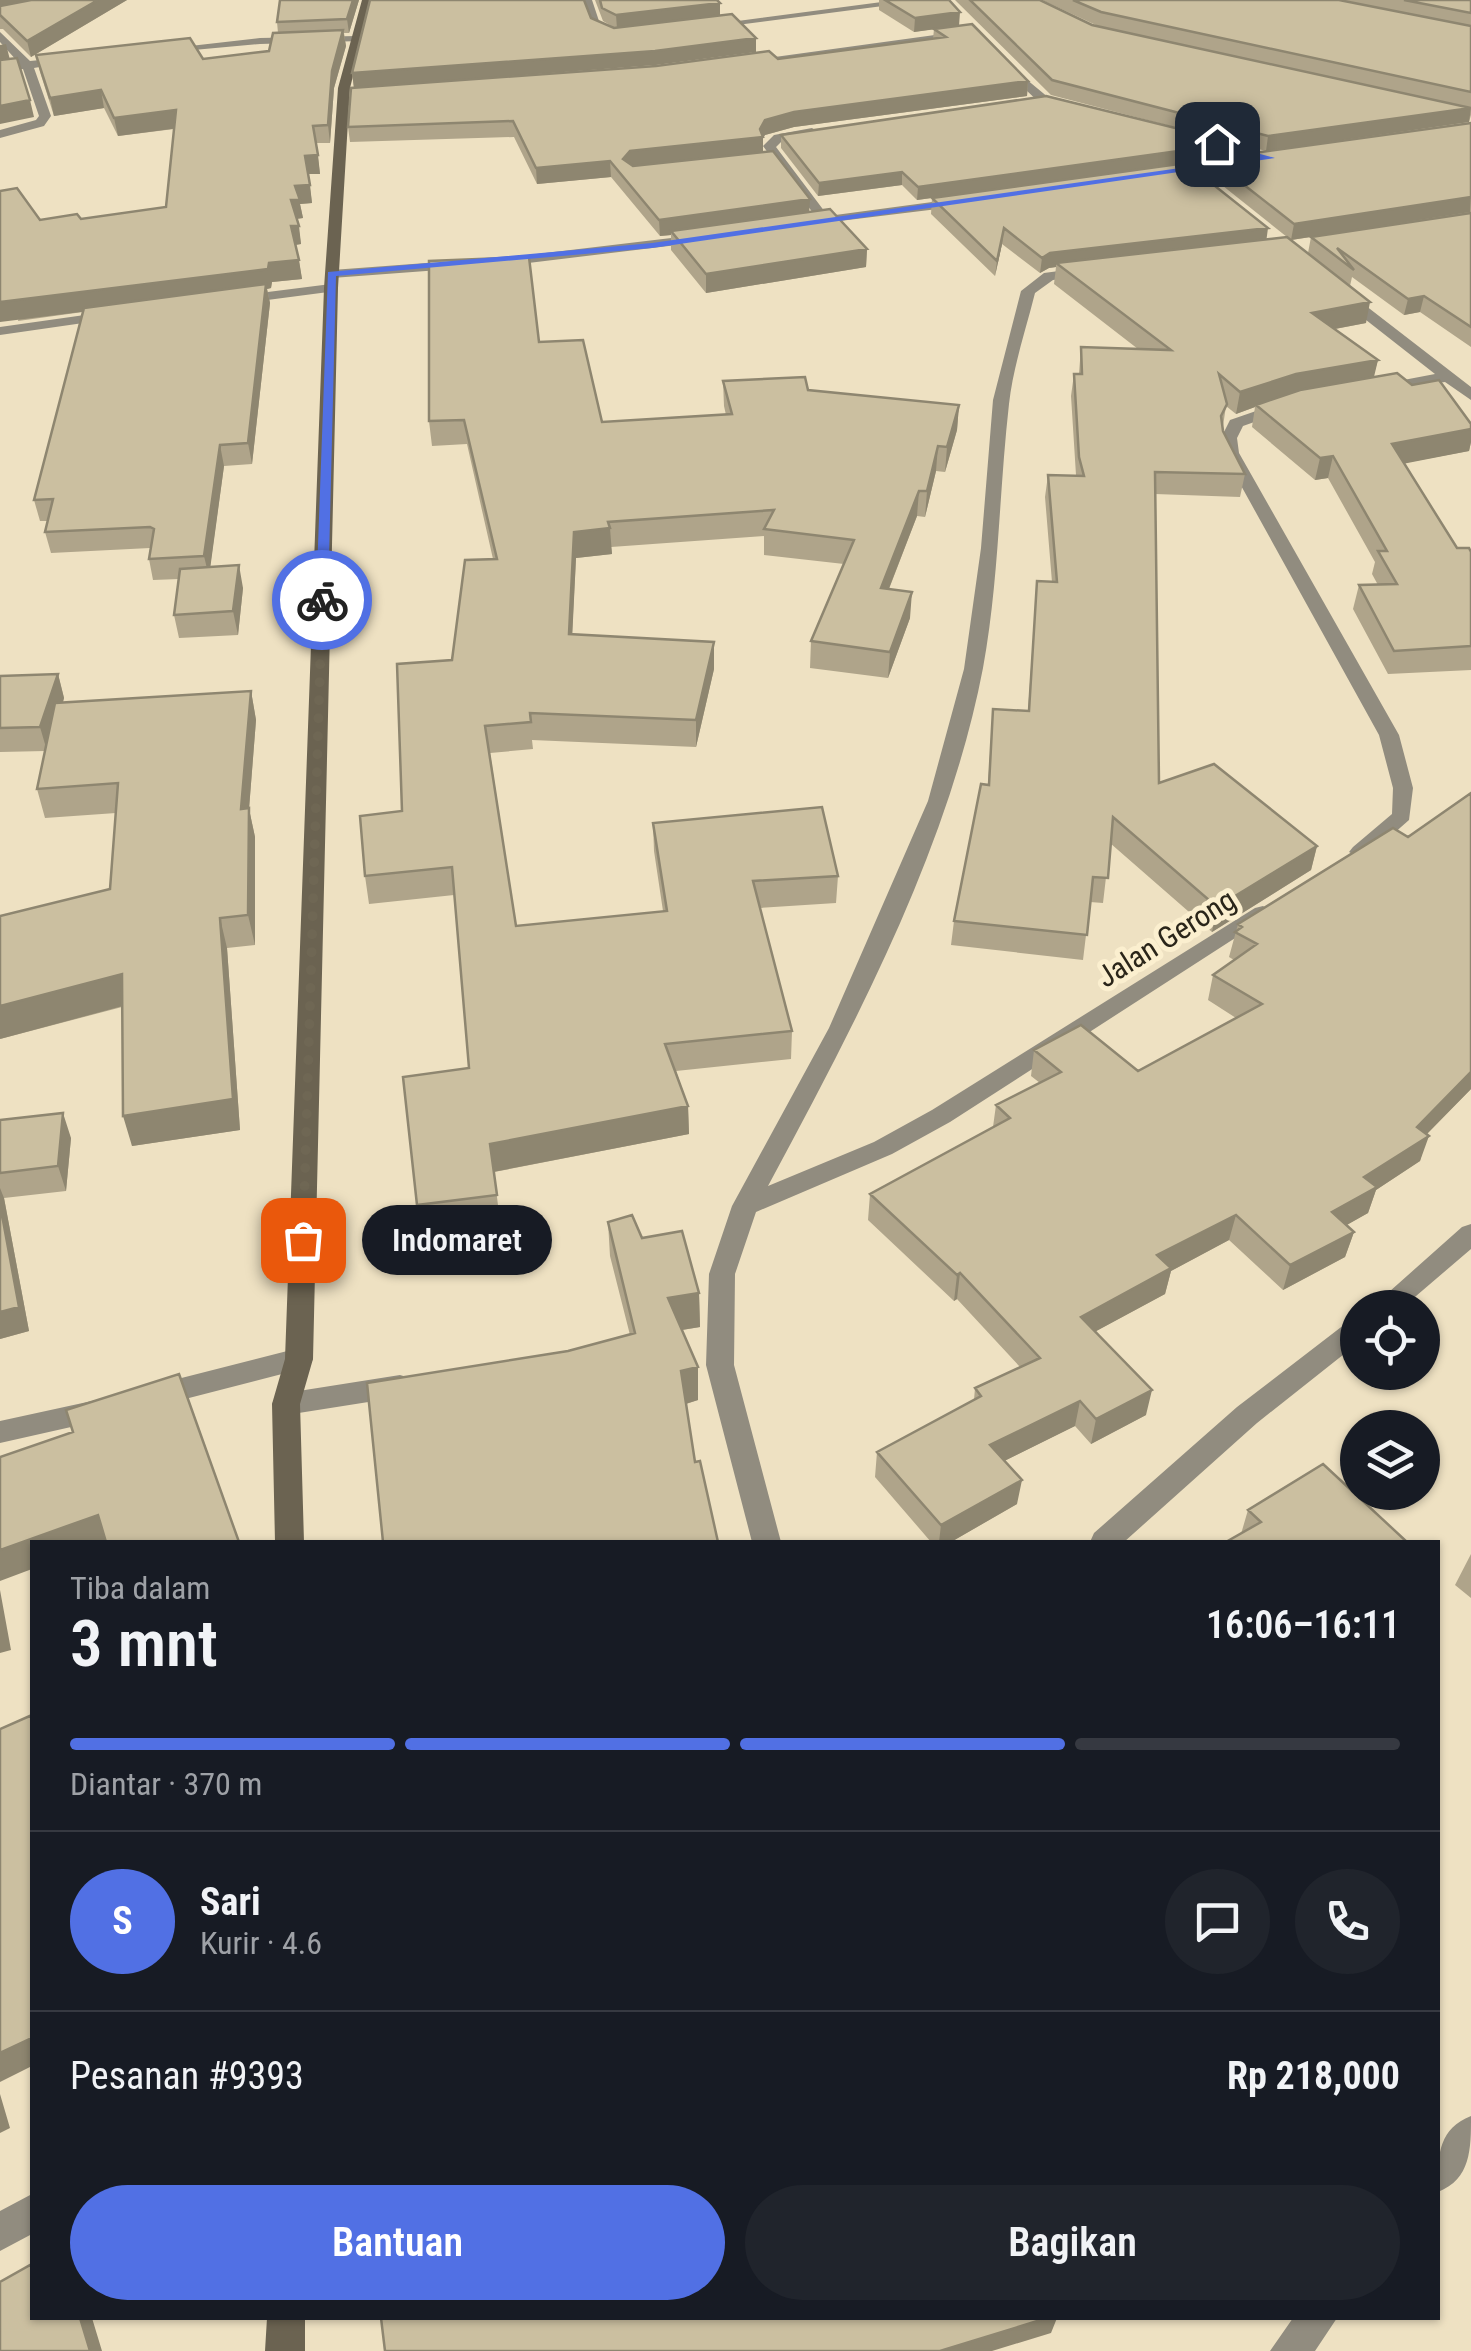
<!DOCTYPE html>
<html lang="id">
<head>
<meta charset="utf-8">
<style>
  body { margin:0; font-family:"Roboto Condensed",sans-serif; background:#20242c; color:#f1f3f6; height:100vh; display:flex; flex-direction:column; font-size:38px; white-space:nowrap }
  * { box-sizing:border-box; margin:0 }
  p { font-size:32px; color:#9ea1a6 }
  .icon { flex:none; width:55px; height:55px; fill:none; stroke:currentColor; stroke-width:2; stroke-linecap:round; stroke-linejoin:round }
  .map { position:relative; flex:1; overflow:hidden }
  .drawer { position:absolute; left:30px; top:1540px; width:1410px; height:780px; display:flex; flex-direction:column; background:#171b24; border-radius:0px; box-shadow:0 2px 8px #0004 }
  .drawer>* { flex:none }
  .controls { position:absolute; left:1340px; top:1290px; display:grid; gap:20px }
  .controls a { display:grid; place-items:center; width:100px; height:100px; border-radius:50%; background:#171b24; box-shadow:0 2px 8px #0004; font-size:50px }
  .pin { position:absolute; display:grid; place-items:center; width:85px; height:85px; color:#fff; margin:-42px; border-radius:20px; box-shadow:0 5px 15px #0006 }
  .courier { position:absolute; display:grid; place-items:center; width:100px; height:100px; margin:-50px; border:8px solid #5170e4; border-radius:50%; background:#fff; color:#222; box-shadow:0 2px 12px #0007 }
  .bubble { position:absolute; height:70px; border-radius:35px; background:#171b24; box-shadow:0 2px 8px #0004; font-size:32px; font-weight:600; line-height:70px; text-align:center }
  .summary em { font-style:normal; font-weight:600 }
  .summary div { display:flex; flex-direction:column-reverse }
  .summary { display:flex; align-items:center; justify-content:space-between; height:170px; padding:0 40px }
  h1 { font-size:65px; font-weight:600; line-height:75px }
  .bar { display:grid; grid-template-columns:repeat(4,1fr); gap:15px 10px; align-content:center; height:120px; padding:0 40px }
  .bar i { height:12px; border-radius:8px; background:#363941 }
  .bar .on { background:#5170e4 }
  .bar p { grid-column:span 4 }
  .line { display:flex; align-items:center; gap:25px; padding:0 40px; border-top:2px solid #363941 }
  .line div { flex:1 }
  .round { display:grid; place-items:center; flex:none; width:105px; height:105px; border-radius:52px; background:#20242c }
  .primary-button { display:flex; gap:20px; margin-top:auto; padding:20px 40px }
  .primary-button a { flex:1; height:115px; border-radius:60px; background:#5170e4; color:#fff; font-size:40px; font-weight:600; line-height:115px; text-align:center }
  .primary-button a+a { background:#20242c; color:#f1f3f6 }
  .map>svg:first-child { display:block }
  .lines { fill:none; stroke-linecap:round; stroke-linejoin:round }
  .street { fill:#918c7f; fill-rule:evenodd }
  .secondary { fill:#6b6351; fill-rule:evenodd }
  .wall { fill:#afa48a; fill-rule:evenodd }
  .shaded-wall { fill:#8e8670 }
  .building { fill:#cbbfa0; stroke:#8e8670; stroke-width:2.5 }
  .route { fill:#5170e4 }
  .done { stroke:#6f6754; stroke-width:10; stroke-dasharray:0 18 }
  .labels { text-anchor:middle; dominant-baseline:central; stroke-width:10; stroke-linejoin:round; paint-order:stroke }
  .street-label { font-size:30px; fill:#2a2519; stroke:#fbefcf }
</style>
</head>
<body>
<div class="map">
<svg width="1471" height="2351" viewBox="0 0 1471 2351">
  <rect width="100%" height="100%" fill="#eee1c2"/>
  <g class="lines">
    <path class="street" d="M582 0H592L600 24 621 34V38L595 32Z
      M897 0H929L706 29 700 26Z
      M964 31 968 36 745 65 739 62Z
      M0 32 30 61 72 57 78 60 34 68 51 116 44 126 0 138V130L36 120 39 116 23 69 0 72V64L18 62 0 42Z
      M356 36 360 41 260 44 161 53 155 50 260 38Z
      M1003 60 1049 98 1078 108 1072 112 1041 104 999 65Z
      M812 128 818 132 816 135 782 141 776 147 828 216 962 198 969 202 962 206 799 226V220L816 217 763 146 774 135Z
      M1239 158 1244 159V165L1160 177 1154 173Z
      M705 234 712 238 710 241 520 264 332 278 325 274 332 270 520 256Z
      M1089 267 1096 271 1094 274 1053 280 1035 293C1026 329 1013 367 1009 404 999 492 999 581 983 668 948 850 855 1024 768 1186L874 1142 932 1110 1255 908 1263 906 1274 913 950 1122 892 1154 756 1212 735 1274 734 1365 781 1542H752L706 1365 709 1274 732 1206 829 1028 928 801 964 669 981 548 993 400 1021 291 1044 273Z
      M331 284 338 288 336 291 237 304 230 300 237 296Z
      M1338 292H1348L1471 387V400L1445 382 1372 392V386L1435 374 1338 298Z
      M113 311 118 312V318L0 335V327Z
      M1285 401 1291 403V409L1243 426 1237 438 1239 453 1399 735 1413 788 1409 820 1367 857 1360 858 1349 852 1353 847 1392 814 1393 788 1379 735 1223 453 1221 438 1230 420Z
      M1471 1224V1249L1402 1308H1371L1462 1227Z
      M1358 1318V1343L1257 1423 1124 1542H1090L1094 1533 1237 1407 1349 1321Z
      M299 1348 309 1351 313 1359 309 1367 154 1407 144 1404 140 1396 144 1388 154 1385Z
      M400 1375 410 1378 414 1386 410 1394 400 1397 286 1415 276 1412 272 1404 276 1396 286 1393Z
      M101 1399 111 1402 115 1410 111 1418 0 1443V1421Z
      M1471 2116C1471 2149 1471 2179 1438 2192 1438 2159 1436 2130 1471 2116Z
      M32 2194V2234L0 2251V2211Z
      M1293 2318H1337L1315 2351H1270Z"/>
    <path class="secondary" d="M362 0H372L350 88 338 288 313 1359 300 1404 304 1542H275L272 1404 285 1359 324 288 338 88Z
      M267 2318H305V2351H265Z"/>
  </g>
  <path class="wall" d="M0 0H127L31 57 3 29H0Z
    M280 0H359L349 33H344L346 46 334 88 330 143H316L320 174H308L312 203 300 204 303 218 297 219 301 244 296 245 302 279 272 282 271 288 267 289 270 303 252 464 224 466 210 567 243 588 238 635 179 638 174 615 179 579 153 580 149 559 150 548 51 553 45 532 48 521H40L34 500 83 312 18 321 40 220 81 219 166 207 174 129 118 136 104 108 54 116 40 72 36 55 203 59 269 51 278 33 277 22Z
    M595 0H717L720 3V16L354 88 352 73 591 18 615 28 603 21Z
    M879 0H949L959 26 1028 81 1027 96 794 127 765 135 763 138V152L809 212 867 249 866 267 706 293 671 250V235L660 236 611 177 537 184 514 137 350 142 348 127 778 59 933 39 934 29 914 32 879 10Z
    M955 0H1040L1092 25 1098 26 1042 0H1471V115L1469 122 1266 151 1051 95Z
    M1471 123V347L1420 312 1404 315 1352 277 1350 286 1366 323 1335 329 1378 360 1373 377 1471 424V442L1469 451 1404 463 1457 548 1471 552V670L1388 674 1353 609 1359 585H1378L1372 574 1375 562 1328 478 1315 480 1252 427 1255 407 1236 414 1226 406 1223 426V431L1245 474 1240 497 1155 494 1159 783 1317 846 1311 870 1212 932 1110 843 1103 903 1090 902 1083 960 951 945 954 921 988 784 993 709 1028 711 1037 581 1052 582 1045 497 1048 475H1076L1071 396 1074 374H1079L1081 347 1138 349 1054 284 1056 267 1049 268 1040 273 1002 244 995 276 931 214 932 198 1266 239 1287 237 1208 174 1211 159ZM1471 213 1311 237 1308 253 1291 240Z
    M781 135 1233 156 917 200 902 185 818 196 781 148Z
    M539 342 602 422 726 415 724 406 723 381 959 405 957 430 945 472 936 471 925 517 917 516 889 589 910 618 888 678 810 668 811 641 844 564 764 555V536L611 547 612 554 576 558 572 634 714 642V669L696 747 532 740 533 749 490 753 516 926 663 911 654 851 653 823 838 876 836 903 760 908 792 1031 791 1059 676 1071 688 1106 689 1134 494 1172 500 1222 422 1233 417 1205 469 1068 454 895 369 904 365 876 402 811 452 660 493 559 467 444 432 446 429 421Z
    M58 674 64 698 63 703 251 691 256 720 249 809 255 837V945L227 948 240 1130 132 1146 122 1007 0 1039 110 889 116 813 45 818 37 789 45 751 0 752V676Z
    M1471 793V1089L1427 1134 1420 1161 1376 1190 1368 1213 1346 1225 1354 1232 1345 1257 1283 1290 1229 1240 1171 1271 1165 1294 1096 1331 1146 1415 1091 1444 1075 1426 1004 1461 1017 1504 951 1542H931L875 1477 877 1452 974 1400 975 1388 1020 1367 957 1299 954 1301 868 1220 870 1194 993 1127 996 1105 1040 1083 1031 1076 1034 1050 1138 1071 1236 1018 1208 1000 1213 975 1234 960 1229 957 1238 924 1408 837Z
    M0 1120 71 1138 66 1191 4 1198 29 1331 0 1339Z
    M608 1222 642 1238 699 1293 700 1327 682 1330 698 1400 686 1404 695 1462 568 1351 630 1335 610 1256Z
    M1248 1510 1407 1542 1241 1534Z
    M1471 1554V1598L1455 1585Z"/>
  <path class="shaded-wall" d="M0 0H51L0 10Z
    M98 0H127L31 57 27 41Z
    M353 0H359L349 33 347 19Z
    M720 3V17L617 29 616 15Z
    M960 12 959 26 914 32 915 18Z
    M343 30 346 46 334 88 330 143 328 125 332 71Z
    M756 38V52L656 65 354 88 352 73Z
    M6 44 10 60 0 61V45Z
    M1028 81 1027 96 794 127 765 135 763 138V153L623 175V159L630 151 760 129 765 120 794 112Z
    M101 90 104 108 54 116 50 98Z
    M30 100 34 117 0 124V106Z
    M1471 108 1469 122 1266 151 1268 136Z
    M176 110 179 128 118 136 114 118Z
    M1236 143 1233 156 917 200 918 187Z
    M318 155 320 174H308L305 156Z
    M610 161 611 177 537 184 536 168Z
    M902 172V185L818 196 819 183Z
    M310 185 312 203 300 204 303 218 294 219 291 200 295 186Z
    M1471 197 1470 212 1291 240 1294 224Z
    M810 199 809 215 671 231V235L660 236 659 220Z
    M291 226H299L301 244 294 245Z
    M1004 228 1002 244 995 276 997 261Z
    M1268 228 1266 243 1056 263V267L1049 268 1040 273 1042 258 1050 253Z
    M867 249 866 267 706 293V274Z
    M299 260 302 279 272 282 271 288 267 289 270 303 252 464 248 443 266 289 0 322V302L269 263Z
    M1424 296 1420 312 1404 315 1408 299Z
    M1370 302 1366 323 1308 334 1312 313Z
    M1378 360 1373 381 1256 405 1255 407 1236 414 1240 392 1296 374Z
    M959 405 957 430 945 472 947 447Z
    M1471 429V442L1469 451 1387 467 1392 444Z
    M220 445 224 466 209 577 204 556Z
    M938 446 936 471 925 517 927 491Z
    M1333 456 1328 478 1315 480 1320 458Z
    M919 491 917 516 879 614 881 588Z
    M610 528 612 554 576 558 571 661 569 634 574 532Z
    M239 565 243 588 238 635 233 611Z
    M912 592 910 618 888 678 890 652Z
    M714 642V669L696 747V720Z
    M58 674 64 698 47 751 40 727Z
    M251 691 256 720 249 809 255 837V945L248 915 241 809Z
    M1317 846 1311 870 1212 932 1217 907Z
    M220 918 227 948 240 1130 132 1146 123 1116Z
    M122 974 130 1004 0 1039V1006Z
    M1471 1072V1089L1418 1143 1429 1136 1420 1161 1376 1190 1368 1213 1324 1238 1332 1212 1364 1177Z
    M688 1106 689 1134 493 1172 490 1144Z
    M63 1113 71 1138 66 1191 58 1166Z
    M0 1188 4 1198 29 1331 0 1339Z
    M1236 1215 1229 1240 1171 1271 1165 1294 1076 1342 1081 1317 1157 1255Z
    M1354 1232 1345 1257 1283 1290 1290 1265Z
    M960 1273 957 1299 954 1301 957 1275Z
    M699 1293 700 1327 669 1332 668 1298Z
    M698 1367V1400L682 1405 681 1371Z
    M1152 1390 1146 1415 1091 1444 1096 1419Z
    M1080 1401 1075 1426 986 1470 990 1445Z
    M1022 1480 1017 1504 951 1542H939L941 1525Z
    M98 1515 108 1541 103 1542H32V1569L0 1581V1550Z
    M0 1590 11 1650 0 1653Z
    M32 2038V2066L0 2082V2053Z
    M0 2094 10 2128 0 2133Z
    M80 2318H92L102 2351H90Z
    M1047 2318H1057L1051 2333 992 2351H940Z"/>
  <path class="building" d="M31 0H98L27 41 0 15V6Z
    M280 0H353L347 19 277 22Z
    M370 0H584L591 18 614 28 732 14 756 38 655 51 352 73Z
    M600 0H717L720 3 616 15 602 8Z
    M885 0H949L960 12 915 18Z
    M970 0H1040L1092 25 1471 108 1268 136 1052 80Z
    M1073 0H1339L1471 26V92L1101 12Z
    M1404 0H1471V13Z
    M972 24 1028 81 794 112 765 120 760 129 763 137 630 151 623 159 633 166 773 151 810 199 659 220 610 161 536 168 513 121 348 127 351 88 656 66 769 51 778 59 946 37 934 29Z
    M343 30 332 71 328 125 313 126 318 155 305 156 310 185 295 186 300 200H291L299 226H291L299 260 269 263 268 269 0 302V191L17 188 40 220 77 214 81 219 166 207 176 110 114 118 101 90 50 98 36 55 190 38 203 59 269 51 273 33Z
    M17 58 30 100 0 106V60Z
    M1046 96 1236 143 918 187 902 172 819 183 781 135Z
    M1471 123V197L1294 224 1211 159Z
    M1186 163 1268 228 1050 253 1042 258 1004 228 997 261 932 198Z
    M830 209 867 249 706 274 671 231Z
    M1471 213V327L1424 296 1408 299 1337 248 1354 270 1311 237Z
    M1287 237 1370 302 1312 313 1378 360 1296 374 1240 392 1219 374 1227 404 1221 416 1223 431 1245 474 1155 472 1159 783 1214 764 1317 846 1217 907 1113 817 1108 878 1093 877 1087 935 954 921 981 784 989 785 993 709 1029 711 1037 581 1057 582 1048 475 1084 476 1079 457 1074 374H1082L1081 347 1171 350 1056 263Z
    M529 257 539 342 583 340 602 422 732 414 723 381 805 377 808 390 959 405 947 447 938 446 927 491H919L881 588 912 592 890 652 811 641 854 540 764 529 774 510 608 522 610 528 574 532 569 634 714 642 696 720 530 713 531 722 485 726 516 926 667 911 653 823 822 807 838 876 753 881 792 1031 665 1044 688 1106 490 1144 497 1195 417 1205 403 1077 469 1068 452 867 365 876 360 816 402 811 397 664 452 660 465 560 497 559 464 420 429 421V261Z
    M266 284 248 443 220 445 204 556 149 559 154 529 150 527 45 532 53 499 34 500 84 308Z
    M1397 373 1412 385 1439 380 1471 424V429L1392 444 1457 548H1469L1471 552V646L1394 651 1359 585 1397 584 1378 551H1387L1333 456 1320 458 1256 405 1300 390Z
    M239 565 233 611 174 615 180 569Z
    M58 674 40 727 0 728V676Z
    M251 691 241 809 249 808 248 915 220 918 233 1099 123 1116 122 974 0 1006V916L110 889 118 783 37 789 55 703Z
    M1471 793V1072L1417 1127 1429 1136 1364 1177 1377 1187 1332 1212 1354 1232 1290 1265 1236 1215 1157 1255 1171 1268 1081 1317 1152 1390 1096 1419 1080 1401 990 1445 1022 1480 941 1525 877 1452 981 1396 975 1388 1040 1358 960 1273 957 1275 870 1194 1010 1118 996 1105 1061 1072 1034 1050 1081 1025 1138 1071 1262 1004 1213 975 1257 944 1235 932 1242 927 1238 924 1393 828 1408 837Z
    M63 1113 58 1166 0 1173V1120Z
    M0 1204 19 1307 0 1312Z
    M632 1215 642 1238 682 1231 699 1293 668 1298 698 1367 681 1371 695 1462 700 1461 718 1542H383L367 1383 568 1351 635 1333 608 1222Z
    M179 1374 239 1542H106L98 1515 0 1550V1457L73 1432 66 1410Z
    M1323 1464 1407 1542H1226L1261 1522 1248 1510Z
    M32 1715V2038L0 2053V1729Z
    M32 2264V2318H80L90 2351H0V2282Z
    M381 2318H1047L940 2351H385Z"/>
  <path class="route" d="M1217 142 1275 158 652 248 336 276 328 600 322 604 316 600 328 272 652 243 1258 157 1214 146Z"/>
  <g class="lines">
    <path class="done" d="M303 1240 322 600"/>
  </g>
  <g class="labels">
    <g class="street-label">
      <text transform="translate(1166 938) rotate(-32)">Jalan Gerong</text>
    </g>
  </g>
</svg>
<div class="controls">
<a><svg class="icon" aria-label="locate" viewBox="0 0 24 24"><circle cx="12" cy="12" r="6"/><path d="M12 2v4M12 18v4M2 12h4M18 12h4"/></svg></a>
<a><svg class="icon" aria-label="layers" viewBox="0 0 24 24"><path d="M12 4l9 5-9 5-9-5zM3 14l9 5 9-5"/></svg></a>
</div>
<div class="pin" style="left:303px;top:1240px;background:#ea580c"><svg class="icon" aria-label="bag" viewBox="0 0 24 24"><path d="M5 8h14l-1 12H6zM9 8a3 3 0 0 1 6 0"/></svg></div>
<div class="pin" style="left:1217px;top:144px;background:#1f2937"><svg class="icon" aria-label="home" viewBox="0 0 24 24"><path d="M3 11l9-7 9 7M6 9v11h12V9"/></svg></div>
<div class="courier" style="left:322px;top:600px"><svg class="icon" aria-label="bike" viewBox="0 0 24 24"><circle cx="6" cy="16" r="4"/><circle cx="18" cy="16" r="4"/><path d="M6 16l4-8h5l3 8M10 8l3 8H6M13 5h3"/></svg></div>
<div class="bubble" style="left:362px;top:1205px;width:190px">Indomaret</div>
<section class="drawer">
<div class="summary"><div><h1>3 mnt</h1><p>Tiba dalam</p></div><em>16:06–16:11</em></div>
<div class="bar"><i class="on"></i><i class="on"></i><i class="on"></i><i></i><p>Diantar · 370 m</p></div>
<div class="line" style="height:180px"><b class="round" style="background:#5170e4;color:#fff">S</b><div><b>Sari</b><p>Kurir · 4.6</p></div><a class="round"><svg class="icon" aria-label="chat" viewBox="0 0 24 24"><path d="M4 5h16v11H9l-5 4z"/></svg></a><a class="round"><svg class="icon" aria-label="phone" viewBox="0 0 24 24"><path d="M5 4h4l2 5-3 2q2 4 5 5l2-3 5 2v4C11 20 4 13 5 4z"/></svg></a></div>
<div class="line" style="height:130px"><div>Pesanan #9393</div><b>Rp 218,000</b></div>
<div class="primary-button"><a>Bantuan</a><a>Bagikan</a></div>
</section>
</div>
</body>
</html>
